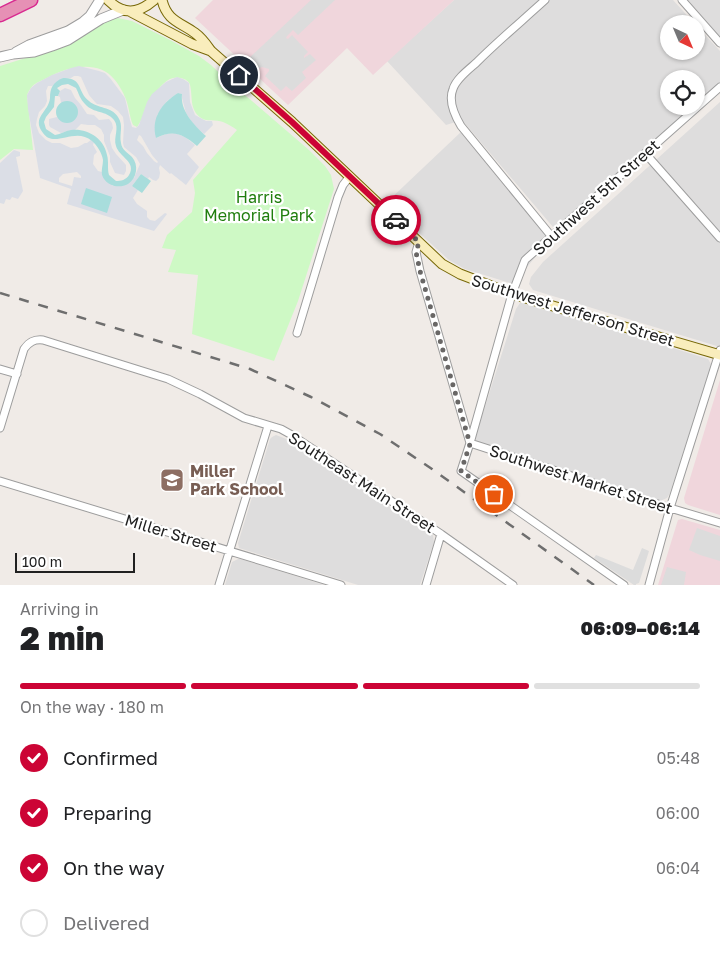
<!DOCTYPE html>
<html lang="en">
<head>
<meta charset="utf-8">
<style>
  body { margin:0; font-family:"Golos Text",sans-serif; background:#f2f2f2; color:#202124; height:100vh; display:flex; flex-direction:column; font-size:19px; white-space:nowrap }
  * { box-sizing:border-box; margin:0 }
  p { font-size:16px; color:#757577 }
  .icon { flex:none; width:28px; height:28px; fill:none; stroke:currentColor; stroke-width:2; stroke-linecap:round; stroke-linejoin:round }
  .map { position:relative; height:585px; overflow:hidden }
  .side { display:flex; flex-direction:column; background:#fff; flex:1 }
  .side>* { flex:none }
  .needle { width:32px; rotate:136deg }
  .controls { position:absolute; left:660px; top:15px; display:grid; gap:10px }
  .controls a { display:grid; place-items:center; width:45px; height:45px; border-radius:50%; background:#fff; box-shadow:0 1px 4px #0004; font-size:25px }
  .scale { position:absolute; left:15px; bottom:12px; width:120px; box-sizing:border-box; padding-left:5px; border:2px solid #202020; border-top:0; font-size:14px; line-height:18px; white-space:nowrap; color:#202020; -webkit-text-stroke:4px #fff; paint-order:stroke }
  .pin { position:absolute; display:grid; place-items:center; width:42px; height:42px; color:#fff; margin:-21px; border:2px solid #fff; border-radius:50%; box-shadow:0 1px 5px #0007 }
  .courier { position:absolute; display:grid; place-items:center; width:50px; height:50px; margin:-25px; border:4px solid #cc0435; border-radius:50%; background:#fff; color:#222; box-shadow:0 1px 6px #0007 }
  .head em { font-style:normal; font-weight:800 }
  .head div { display:flex; flex-direction:column-reverse }
  .head { display:flex; align-items:center; justify-content:space-between; height:85px; padding:0 20px }
  h1 { font-size:32px; font-weight:800; line-height:38px }
  .bar { display:grid; grid-template-columns:repeat(4,1fr); gap:8px 5px; align-content:center; height:60px; padding:0 20px }
  .bar i { height:6px; border-radius:4px; background:#e0e0e0 }
  .bar .active { background:#cc0435 }
  .bar p { grid-column:span 4 }
  ol { padding:0 20px; list-style:none }
  li { display:flex; align-items:center; gap:15px; height:55px }
  li p { margin-inline-start:auto }
  li .icon { padding:5px; border-radius:50%; background:#cc0435; color:#fff; stroke-width:4 }
  li:last-child { color:#757577 }
  li i { width:28px; height:28px; border:2px solid #e0e0e0; border-radius:50% }
  .map>svg:first-child { display:block }
  .residential { fill:#dedddd; fill-rule:evenodd }
  .commercial { fill:#f0d6dc }
  .park { fill:#cef9c5 }
  .parking { fill:#dcdcdc }
  .plaza { fill:#dbdee6; fill-rule:evenodd }
  .water { fill:#a8dddc; fill-rule:evenodd }
  .lines { fill:none; stroke-linecap:round; stroke-linejoin:round }
  .minor-casing { stroke:#9d9d9d; stroke-width:9 }
  .tertiary-casing { stroke:#9d9d9d; stroke-width:11 }
  .secondary-casing { stroke:#776807; stroke-width:11 }
  .motorway-casing { stroke:#d82a90; stroke-width:15 }
  .minor { stroke:#fff; stroke-width:7 }
  .tertiary { stroke:#fff; stroke-width:9 }
  .secondary { stroke:#f9edbc; stroke-width:9 }
  .motorway { stroke:#e690b5; stroke-width:12 }
  .rail { stroke:#6e6e6e; stroke-width:2.5; stroke-dasharray:10 10; stroke-linecap:butt }
  .done { stroke:#696766; stroke-width:5; stroke-dasharray:0 9 }
  .route { stroke:#cc0435; stroke-width:6 }
  .labels { text-anchor:middle; dominant-baseline:central; stroke-width:4.5; stroke-linejoin:round; paint-order:stroke }
  .park-label { font-size:16px; fill:#207e0e; stroke:#fff }
  .street-label { font-size:16px; fill:#202020; stroke:#fff }
  .education-label { font-size:16px; font-weight:bold; fill:#785e54; stroke:#fff; text-anchor:start }
</style>
</head>
<body>
<div class="map">
<svg width="720" height="585" viewBox="0 0 720 585">
  <rect width="100%" height="100%" fill="#f0ebe7"/>
  <path class="residential" d="M454 0H673L695 24H669V51H696V25L720 51V92L569 229 563 232 559 231 553 227 462 120 446 125 387 61ZM669 79H696V106H669Z
    M688 0H720V37Z
    M720 102V347L533 290 529 284 531 277 543 262Z
    M462 131 551 238 549 244 537 255 513 284 465 269 449 260 386 203Z
    M526 302 708 359 711 364 710 370 670 493 667 498 660 501 484 448 478 444 475 438 516 309 520 303Z
    M276 435 289 440 433 535 434 542 420 585H358L239 548 238 543 270 439 272 437Z
    M238 559H241L324 585H225L232 562Z"/>
  <path class="commercial" d="M213 0H454L373 75 347 48 288 105 195 18Z
    M720 380V515L688 505 685 503 684 498Z
    M682 519 720 530V585H658L677 523 678 520Z"/>
  <path class="park" d="M118 18 132 21 170 40 199 56 211 65 232 85 252 101 309 150 325 166 331 175 334 189 298 301 274 361 192 334 198 275 168 272 176 250 162 248 167 235 192 212 195 193 193 180 237 130C233 127 228 124 223 122 216 119 207 122 201 118 189 109 193 97 190 85 189 81 185 79 181 78 159 72 147 113 137 127L133 125C129 116 129 104 124 95 123 92 117 82 114 79 98 59 66 67 47 78 41 81 34 83 31 88 29 90 28 93 27 95L33 150 14 149 0 160V66L70 44 108 20Z"/>
  <path class="parking" d="M311 0H335L298 35 293 30 287 36 286 38 288 39 292 35 308 52 304 56V58L310 54 316 60 302 72 306 78 292 91 286 86 281 91 265 76 269 71V69L262 67 257 69 248 59Z
    M697 528 720 536V561L700 555 689 550Z
    M642 548 649 551 639 583 636 584V585H634L594 558 596 555 633 570Z
    M667 567 686 572 684 585H661Z"/>
  <path class="plaza" d="M79 66 99 71 105 73 110 78 125 98 130 120 132 127 136 128 139 125 147 102 152 94 166 82 177 77 183 79 189 83 190 102 195 115 206 121H212L213 125 204 134 194 125 186 113 182 98V94L178 93 167 101 157 115 156 138 166 134 175 133 185 137 195 145 187 154 199 167 186 185 171 173 170 174 160 165 159 168 160 173 159 178 156 181 153 180 149 177 148 179 141 174 132 186 138 190 133 198 137 204 147 211V217L150 220 155 221 165 213 167 214 154 231 67 204 71 189 40 178 28 109 27 95 31 88 37 83 52 75 71 68ZM74 76H78L81 77 89 95 95 102 97 104 111 106 118 111 123 117 124 125 123 143 124 147 136 157 140 164 134 178 113 186 102 175V172L98 171 93 164 94 155 97 152 93 145 94 142 91 140 87 143H85L78 147 71 148 60 143H52L46 140 39 133 36 125 37 119 39 112 45 106 47 101 46 91 48 86H52L63 78H71ZM139 135 141 136 152 155 158 162 157 163 154 161 147 153 143 146 137 140ZM77 172 81 176V178L74 177 72 186 59 182V178L63 174Z
    M65 88 71 90 75 98 81 105 87 114 94 115 99 120 109 119 112 123 113 128 110 135V140L112 148 116 154 126 165V171L124 175 115 173 110 162V156L104 141V135L101 129 95 125H88L81 124 75 130 68 131 61 133 50 127 49 125V119L57 117V118L63 102 61 103 60 97 58 96 60 91Z
    M14 150 20 152V156L16 157 23 191 18 199 12 197 10 200 6 199 4 204 0 203V163Z"/>
  <path class="water" d="M63 78C83 77 77 92 89 101 98 109 111 106 118 117 124 126 119 133 121 143 122 150 127 152 132 157 139 165 137 178 128 184 119 189 106 186 102 175 101 170 103 165 103 160 102 153 97 145 92 141 75 126 54 149 43 133 31 117 49 112 50 98 50 88 53 82 63 78ZM68 84 76 88C79 94 80 99 85 104 94 114 106 110 114 120 120 128 113 137 116 146 119 157 137 162 129 175 126 180 121 181 116 181L109 175C107 169 109 162 107 155 104 138 87 128 71 130 65 131 61 134 55 135L46 129 44 122 46 117 54 107 55 96H58L60 91 57 88 62 85Z
    M178 93 182 94C180 111 194 125 206 136L197 146C183 134 174 129 156 138 151 118 161 104 178 93Z
    M56 112a11 11 0 1 1 22 0a11 11 0 1 1-22 0Z
    M141 174 151 181 142 193 132 186Z
    M86 188 112 197 107 213 81 204Z"/>
  <g class="lines">
    <g class="minor-casing">
      <path id="minor" d="M545 0C522 21 498 41 476 63 468 70 456 79 453 89 448 101 455 116 461 126L552 237
        M682 0 720 43
        M645 153 720 238
        M419 242 416 252 420 271 470 443 670 508 720 523
        M297 333 338 197 343 185 350 176
        M0 369 17 374
        M0 428 24 349C29 342 34 339 43 340L168 379 200 394 244 418 281 429 290 434 441 534 513 585
        M0 481 341 585
        M219 585 268 426
        M426 585 441 534
        M624 585 461 471 470 443 512 294 525 260 720 87
        M649 585 670 508 720 350"/>
    </g>
    <g class="tertiary-casing">
      <path id="tertiary" d="M16 52 29 45 68 31 83 22 90 16 100 0
        M0 57 13 54 34 52 52 46 68 40 101 19 123 10"/>
    </g>
    <g class="secondary-casing">
      <path id="secondary" d="M108 0C123 15 138 14 154 0
        M162 0C167 21 180 22 195 33 202 38 206 44 211 51L292 122 442 264 460 274 512 294 720 355
        M129 11 192 44 211 51"/>
    </g>
    <g class="motorway-casing">
      <path id="motorway" d="M0 15 31 0"/>
    </g>
    <use href="#minor" class="minor"/>
    <use href="#tertiary" class="tertiary"/>
    <use href="#secondary" class="secondary"/>
    <use href="#motorway" class="motorway"/>
    <path class="rail" d="M0 293 250 369 311 397 380 434 432 469 594 585"/>
  </g>
  <g class="lines">
    <path class="done" d="M396 220 419 242 416 252 420 271 470 444 461 471 494 494"/>
    <path class="route" d="M239 75 292 122 396 220"/>
  </g>
  <defs>
    <g id="school-square" transform="scale(1.25)"><rect x="-9" y="-9" width="18" height="18" rx="4" fill="#8d6e63" stroke="#fff"/><path d="M0-5L7-2L0 1L-7-2ZM-4 1L0 2.5L4 1V4Q0 6-4 4Z" fill="#fff"/></g>
  </defs>
  <g fill-rule="evenodd">
    <use href="#school-square" x="172" y="480"/>
  </g>
  <g class="labels">
    <g class="park-label">
      <text x="259" y="197">Harris<tspan x="259" dy="18">Memorial Park</tspan></text>
    </g>
    <g class="street-label">
      <text transform="translate(596 197) rotate(-42)">Southwest 5th Street</text>
      <text transform="translate(573 310) rotate(17)">Southwest Jefferson Street</text>
      <text transform="translate(581 479) rotate(18)">Southwest Market Street</text>
      <text transform="translate(362 482) rotate(33)">Southeast Main Street</text>
      <text transform="translate(171 533) rotate(17)">Miller Street</text>
    </g>
    <g class="education-label">
      <text x="190" y="471">Miller<tspan x="190" dy="18">Park School</tspan></text>
    </g>
  </g>
</svg>
<div class="controls">
<a><svg class="needle" viewBox="-14 -14 28 28"><path d="M0-13l5 13h-10z" fill="#e53935"/><path d="M0 13l5-13h-10z" fill="#757577"/></svg></a>
<a><svg class="icon" aria-label="locate" viewBox="0 0 24 24"><circle cx="12" cy="12" r="6"/><path d="M12 2v4M12 18v4M2 12h4M18 12h4"/></svg></a>
</div>
<div class="scale">100 m</div>
<div class="pin" style="left:494px;top:494px;background:#ea580c"><svg class="icon" aria-label="bag" viewBox="0 0 24 24"><path d="M5 8h14l-1 12H6zM9 8a3 3 0 0 1 6 0"/></svg></div>
<div class="pin" style="left:239px;top:75px;background:#1f2937"><svg class="icon" aria-label="home" viewBox="0 0 24 24"><path d="M3 11l9-7 9 7M6 9v11h12V9"/></svg></div>
<div class="courier" style="left:396px;top:220px"><svg class="icon" aria-label="car" viewBox="0 0 24 24"><path d="M5 17H2v-5l4-1 3-4h7l3 4 3 1v5h-3M9 17h6M6 11h13"/><circle cx="7" cy="17" r="2"/><circle cx="17" cy="17" r="2"/></svg></div>
</div>
<section class="side">
<div class="head"><div><h1>2 min</h1><p>Arriving in</p></div><em>06:09–06:14</em></div>
<div class="bar"><i class="active"></i><i class="active"></i><i class="active"></i><i></i><p>On the way · 180 m</p></div>
<ol>
<li><svg class="icon" aria-label="check" viewBox="0 0 24 24"><path d="M5 12l5 5 9-10"/></svg>Confirmed<p>05:48</p></li>
<li><svg class="icon" aria-label="check" viewBox="0 0 24 24"><path d="M5 12l5 5 9-10"/></svg>Preparing<p>06:00</p></li>
<li><svg class="icon" aria-label="check" viewBox="0 0 24 24"><path d="M5 12l5 5 9-10"/></svg>On the way<p>06:04</p></li>
<li><i></i>Delivered</li>
</ol>
</section>
</body>
</html>
